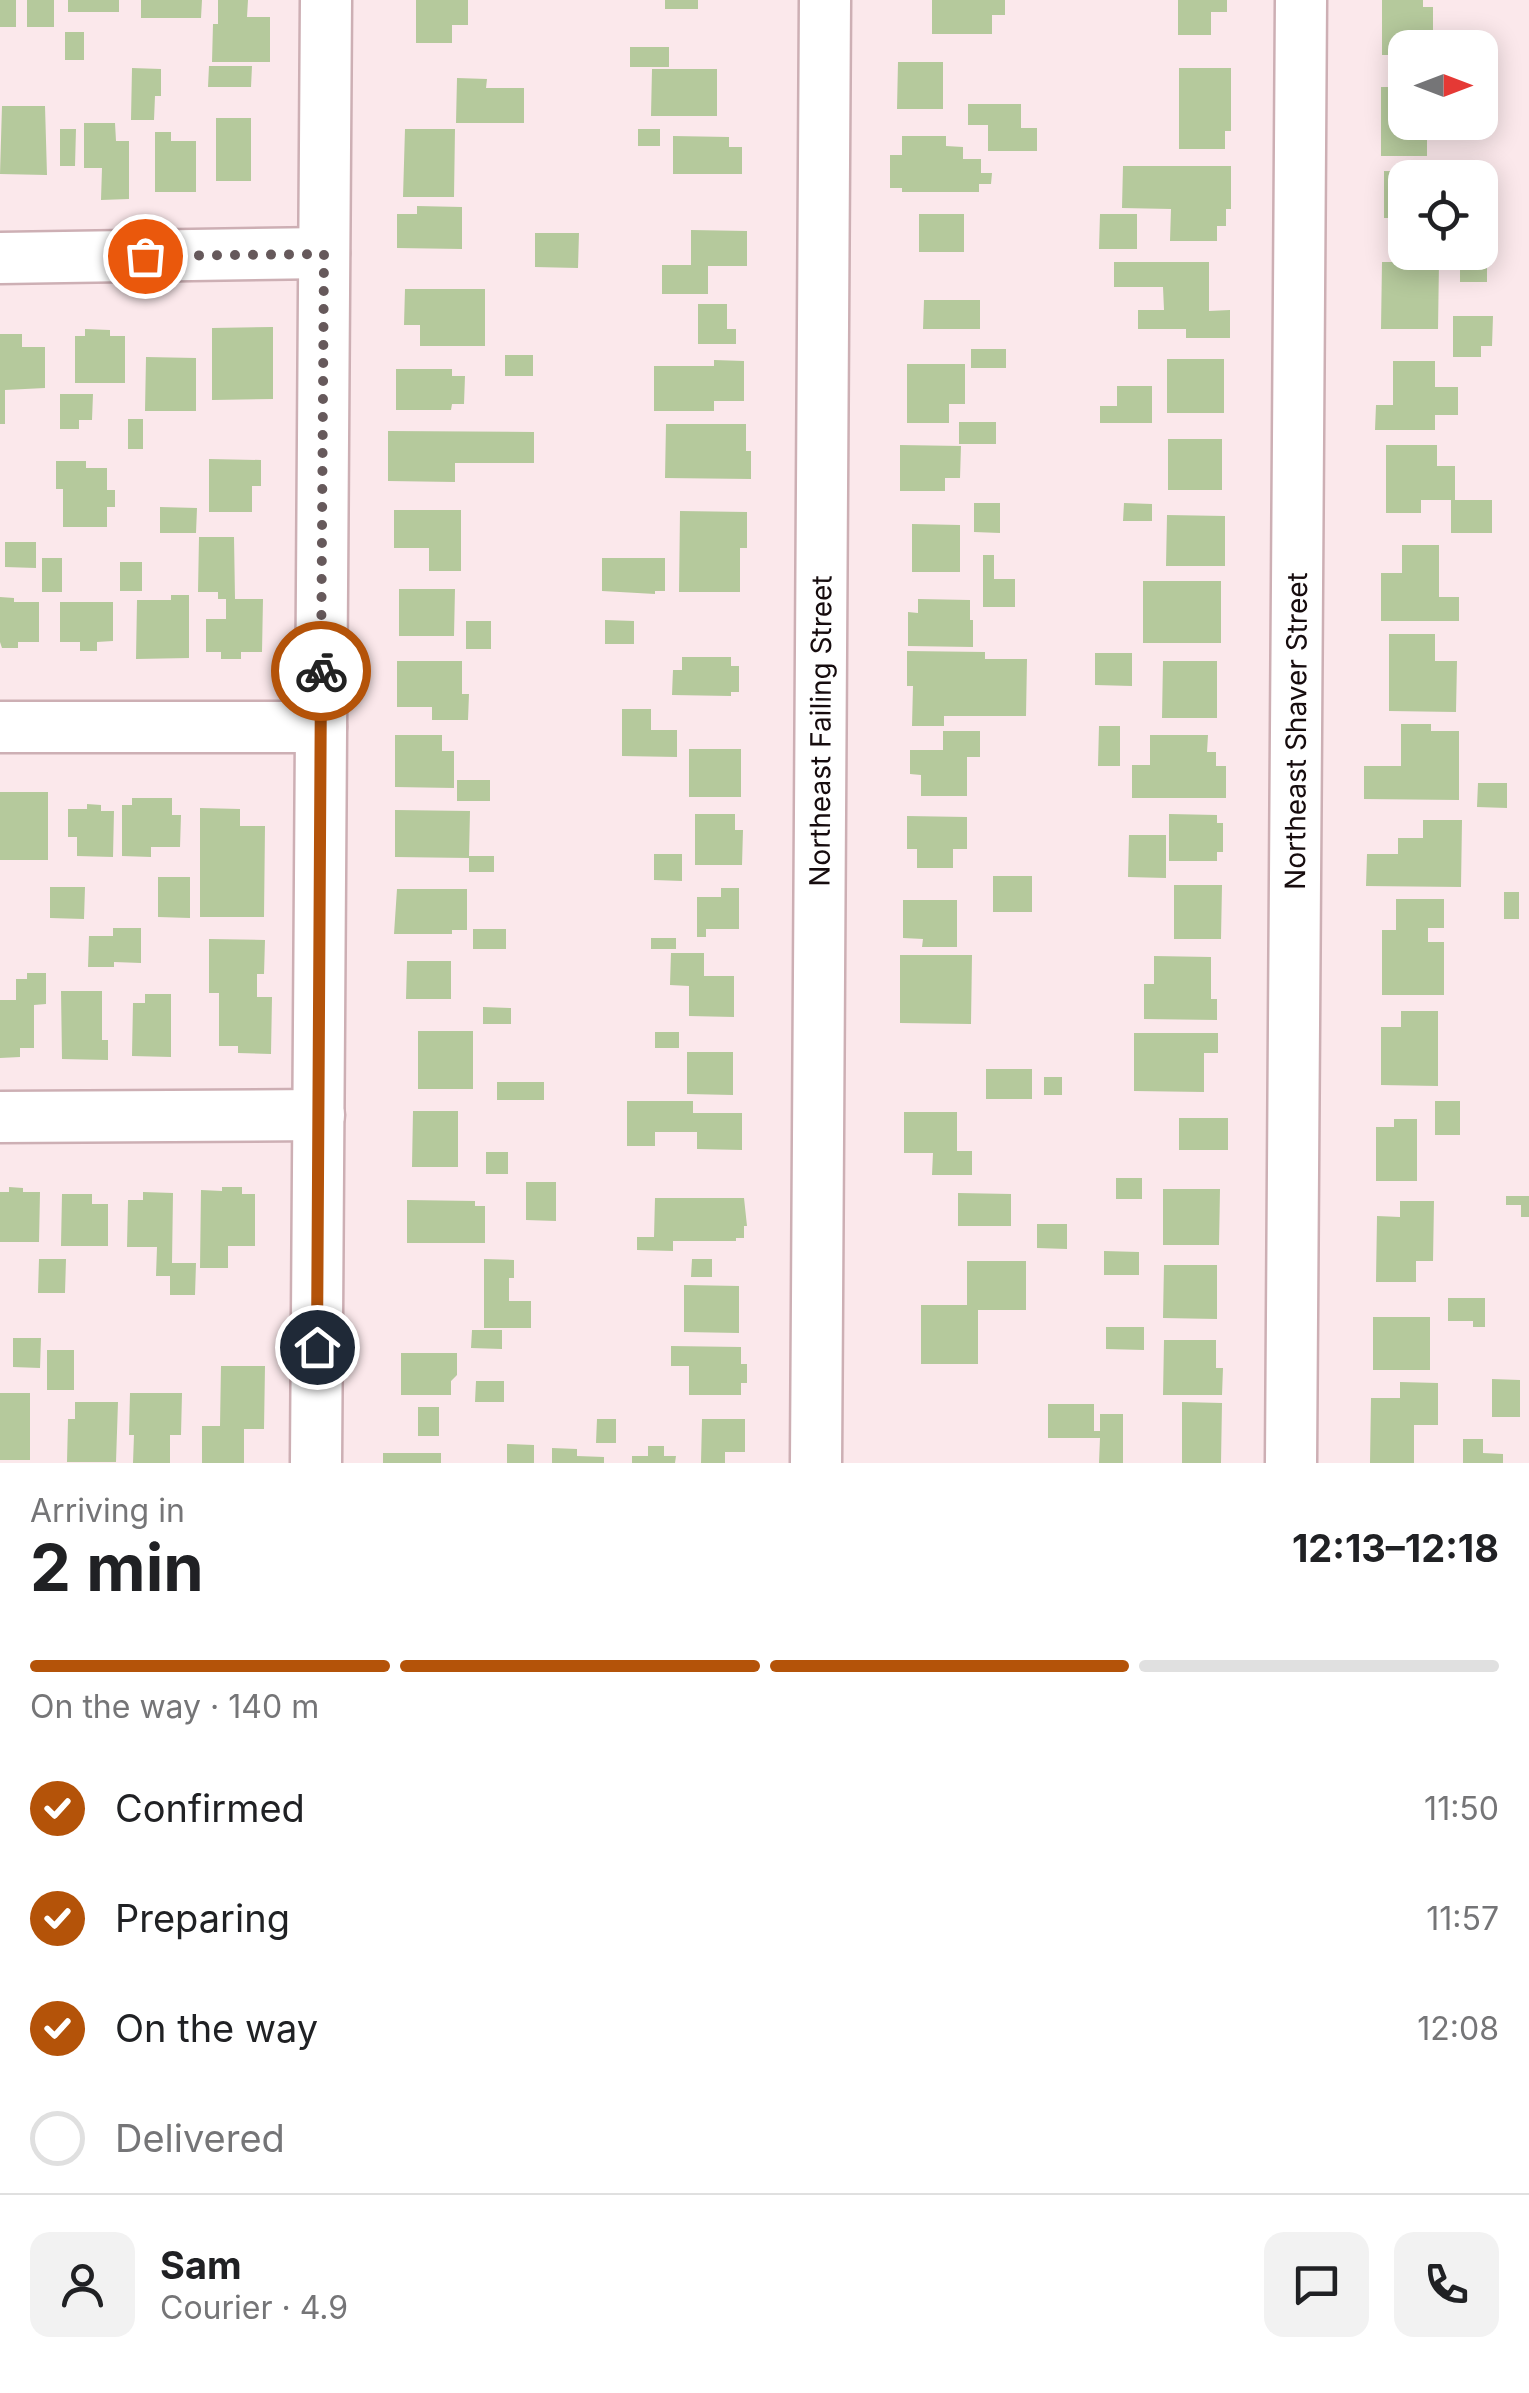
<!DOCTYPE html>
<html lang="en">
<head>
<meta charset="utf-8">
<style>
  body { margin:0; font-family:Inter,sans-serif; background:#f2f2f2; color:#202124; height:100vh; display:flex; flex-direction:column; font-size:38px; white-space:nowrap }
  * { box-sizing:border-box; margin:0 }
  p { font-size:32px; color:#757577 }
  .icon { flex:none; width:55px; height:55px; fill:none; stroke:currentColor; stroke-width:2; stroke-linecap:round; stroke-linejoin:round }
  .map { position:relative; height:1463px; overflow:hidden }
  .side { display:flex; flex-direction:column; background:#fff; flex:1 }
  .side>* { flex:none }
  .needle { width:65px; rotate:90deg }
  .buttons { position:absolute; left:1388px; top:30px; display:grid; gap:20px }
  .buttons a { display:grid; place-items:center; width:110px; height:110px; border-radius:20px; background:#fff; box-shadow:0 5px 25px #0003; font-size:50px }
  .pin { position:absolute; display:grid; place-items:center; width:85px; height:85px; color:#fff; margin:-42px; border:5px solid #fff; border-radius:50%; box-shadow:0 2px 10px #0007 }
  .courier { position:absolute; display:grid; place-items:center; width:100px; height:100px; margin:-50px; border:8px solid #b45309; border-radius:50%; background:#fff; color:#222; box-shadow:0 2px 12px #0007 }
  .headline em { font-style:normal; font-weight:700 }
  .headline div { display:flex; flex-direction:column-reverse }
  .headline { display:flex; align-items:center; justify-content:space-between; height:170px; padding:0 30px }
  h1 { font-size:65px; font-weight:700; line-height:75px }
  .bar { display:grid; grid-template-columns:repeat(4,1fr); gap:15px 10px; align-content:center; height:120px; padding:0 30px }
  .bar i { height:12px; border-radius:8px; background:#e0e0e0 }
  .bar .active { background:#b45309 }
  .bar p { grid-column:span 4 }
  .line { display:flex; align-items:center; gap:25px; padding:0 30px; border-top:2px solid #e0e0e0 }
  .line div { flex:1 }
  .round { display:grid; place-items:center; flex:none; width:105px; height:105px; border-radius:20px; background:#f2f2f2 }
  ol { padding:0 30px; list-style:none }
  li { display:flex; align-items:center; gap:30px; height:110px }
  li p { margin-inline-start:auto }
  li .icon { padding:10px; border-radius:50%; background:#b45309; color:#fff; stroke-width:4 }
  li:last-child { color:#757577 }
  li i { width:55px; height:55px; border:5px solid #e0e0e0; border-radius:50% }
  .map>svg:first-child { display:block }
  .building { fill:#b5c99c }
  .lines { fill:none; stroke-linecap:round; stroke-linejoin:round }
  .minor-casing { stroke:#cdafb4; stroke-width:55 }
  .minor { stroke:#fff; stroke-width:50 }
  .done { stroke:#66595b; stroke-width:10; stroke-dasharray:0 18 }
  .route { stroke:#b45309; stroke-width:12 }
  .labels { text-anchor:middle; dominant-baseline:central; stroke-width:10; stroke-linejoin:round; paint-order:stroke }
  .street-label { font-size:28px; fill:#160c0e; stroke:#fff }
</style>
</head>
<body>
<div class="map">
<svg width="1529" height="1463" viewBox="0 0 1529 1463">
  <rect width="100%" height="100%" fill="#fbe8eb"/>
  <path class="building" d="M0 0H16V27H0Z
    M27 0H54V27H27Z
    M68 0H119V12H68Z
    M141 0H202L201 18H141Z
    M218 0H248L247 17H270V62H212L213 24H218Z
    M416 0H468V25H452V43H416Z
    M665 0H698V9H665Z
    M932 0H1005V15H992V34H932Z
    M1178 0H1227V12H1211V35H1178Z
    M1382 0H1423V7H1433V48H1405V55H1382Z
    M65 32H84V60H65Z
    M630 47H669V67H630Z
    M898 62H943V109H897Z
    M209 66H252L251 87H208Z
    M1401 67H1405V122H1427V156H1381V87H1401Z
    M132 68 161 69V96H155L154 120H131Z
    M1179 68H1231V131H1225V149H1179Z
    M652 69H717V116H651Z
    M457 78 487 79 486 88H524V123H456Z
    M968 104H1021V128H1037V151H988V125H968Z
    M2 106H45L47 175 0 174Z
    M216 118H251V181H216Z
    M84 123H115L116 141H129V199L101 200 102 168H84Z
    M60 129H76L75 166H60Z
    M405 129H455L454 197H403Z
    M638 129H660V146H638Z
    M155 132H171V141H196V192H155Z
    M673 136 729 137V147H742V174H673Z
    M902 136H946V146L963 147V159H981V173H992L991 184H979V192H902V188H890V155H902Z
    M1123 166H1231V209H1226V226H1217V241H1170L1171 209 1122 208Z
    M1384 171 1434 172V178H1405V218H1384Z
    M417 206 462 207V249L397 248V214H417Z
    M919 214H964V252H919Z
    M1100 214H1137V249H1099Z
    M691 230 747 231V266H708V294H662V265H691Z
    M535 233H579L578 268 535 267Z
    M1460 257H1487V282H1460Z
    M1114 262H1209V311L1230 310V338H1186V329H1138V310H1164L1163 287H1114Z
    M1382 262H1439L1438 329H1381Z
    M405 289H485V346H420V325H404Z
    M924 300H980V329H923Z
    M698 304H727V329H736V344H698Z
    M1453 316H1493L1492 346H1481V357H1453Z
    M273 327V399L212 400V328Z
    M85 329 110 330V336H125V383H75V336H85Z
    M0 334H22V347H45V388L5 390V424H0Z
    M971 349H1006V368H971Z
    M505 355H533V376H505Z
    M146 357 196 358V411H145Z
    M1167 359H1224V413H1167Z
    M714 360 744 361V401H714V411H654V366H714Z
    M1393 361H1435V387H1458V415H1435V430H1375L1376 405H1393Z
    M907 364H965V404H949V423H907Z
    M396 369H452V376H465L464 404H452L451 410H396Z
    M1117 386H1152V423H1100V406H1117Z
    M60 394H93L92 420H79V429H60Z
    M128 419H143V449H128Z
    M959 422H996V444H959Z
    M666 424H746V451H751V479L665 478Z
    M388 431 534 432V463H455V482L388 481Z
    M1168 439H1222V490H1168Z
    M900 445 961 446 960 478H945V491H900Z
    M1386 445H1437V466H1455V500H1492V533H1451V500H1421V513H1386Z
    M209 459 261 460V486H252V512H209Z
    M56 461H86V468H107V490H115V507H107V527H63V489H56Z
    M974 503H1000V533L974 532Z
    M1124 503 1152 504V521H1123Z
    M160 507 197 508 196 533H160Z
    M394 510H461V571H429V548H394Z
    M680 511 747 512V548H740V592H679Z
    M1167 515 1225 516V566H1166Z
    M912 524 960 525V572H912Z
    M199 537H234L235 599H263L262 652H241V659H221V652H206V619H226V599H218V592H198Z
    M5 542H36V568L5 567Z
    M1402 545H1439V597H1459V621H1381V573H1402Z
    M983 555H994V579H1015V607H983Z
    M42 558H62V592H42Z
    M602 558H665V591H655V594L602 591Z
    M120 562H142V591H120Z
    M1143 581H1221V643H1143Z
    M399 589H455L454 636H399Z
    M171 595H189V658L136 659 137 600H171Z
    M0 597 14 598V602H39V642H18V648H2L0 642Z
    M918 599 970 600V620H973V647L908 646V612L918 613Z
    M60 602H113V641L97 642V651H80V642H60Z
    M605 620 634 621V644H605Z
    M466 621H491V649H466Z
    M1389 634H1435V661H1457L1456 712 1389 711Z
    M907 651 985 652V659H1027L1026 716H944V726H912L913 686H907Z
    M1095 653H1132V686L1095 685Z
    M682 657H731V666H739V692H731V696L672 695 673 670H682Z
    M397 661H462V694H469L468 720H432V707H397Z
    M1163 661H1217V718H1162Z
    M622 709H651V730H677V757L622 756Z
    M1401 724H1431V731H1459V800L1364 799V766H1401Z
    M1099 726H1120V766H1098Z
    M943 731H980V757H967V796H921V775L910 774V750H943Z
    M395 735H442V751H454V788L395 787Z
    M1150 735H1208L1207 752H1216V766H1226V798H1132V765H1150Z
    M689 749H741V797H689Z
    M457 780H490V801H457Z
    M1478 783H1507V808L1477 807Z
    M0 792H48V860H0Z
    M132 798H172V815H181L180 847H151V857L122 856V805H132Z
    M87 804 101 805V811H114L113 857 77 856V837H68V809H87Z
    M200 808 240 809V826H265L264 917H200Z
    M395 810 470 811 469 856H494V872H469V858L395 857Z
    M695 814H735V830H743L742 865H695Z
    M1169 814 1217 815V823H1223V852H1217V861H1169Z
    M907 816 967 817V849H953V868H917V849H907Z
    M1423 820H1462L1461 887 1366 886 1367 854H1398V838H1423Z
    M1129 835H1166V878L1128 877Z
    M654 854H682V881L654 880Z
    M993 876H1032V912H993Z
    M158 877H190V918L158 917Z
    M1174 885H1222L1221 939H1174Z
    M50 887H85L84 919 50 918Z
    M721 888H739V929H706V937H697V897H721Z
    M397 889H467V930H452V934H394Z
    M1504 892H1519V919H1504Z
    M1396 899H1444V928H1428V942H1444V995H1382V930H1396Z
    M903 900H957V947H922L923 939 903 938Z
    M113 928H141V963L114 962V967H88L89 936H113Z
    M473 929H506V949H473Z
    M651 938H676V949H651Z
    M209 939 265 940 264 974H257V997H272L271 1054 238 1053V1046H219V993H209Z
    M671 953H704V976H734V1017L689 1016V986L670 985Z
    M900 955H972L971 1024 900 1023Z
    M1154 956 1211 957V999H1217V1020L1144 1019V984H1154Z
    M407 961H451V999H406Z
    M27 973H46V1004L34 1005V1048H20V1057L0 1058V1000H16V979H27Z
    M61 991H102V1040H108V1060L62 1059Z
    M145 994H171V1057L132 1056 133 1003H145Z
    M483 1007 511 1008V1024H483Z
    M1401 1011H1438V1086L1381 1085V1027H1401Z
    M418 1031H473V1089H418Z
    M655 1032H679V1048H655Z
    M1134 1033H1218V1053H1204V1092L1134 1091Z
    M687 1052H733V1095L687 1094Z
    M986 1069H1032V1099H986Z
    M1044 1077H1062V1095H1044Z
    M497 1082H544V1100H497Z
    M627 1101H693V1113H742V1150L697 1149V1132H655V1146H627Z
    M1435 1101H1460V1135H1435Z
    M413 1111H458V1167H412Z
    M904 1112H957V1151H972V1175H932L933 1153H904Z
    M1179 1118H1228V1150H1179Z
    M1394 1119H1417V1181H1376V1127H1394Z
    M486 1152H508V1174H486Z
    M1116 1178H1142V1199H1116Z
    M526 1182H556V1221L526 1220Z
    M9 1187 23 1188V1192H40L39 1242H0V1192H9Z
    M222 1187H242V1194H255V1246H228V1268H200L201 1190 222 1191Z
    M1163 1189H1220L1219 1245H1163Z
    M143 1192 173 1193 172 1263H196L195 1295H170V1276H156L157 1247H127L128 1200H143Z
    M958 1193 1011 1194V1226H958Z
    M62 1194H92V1204H108V1246H61Z
    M1506 1196H1529V1217H1521V1205H1506Z
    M655 1198H744L747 1226H744V1238H736V1241H673V1251L637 1250V1237H654Z
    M407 1200 475 1201V1206H485V1243H407Z
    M1400 1201H1434L1433 1261H1416V1282H1376L1377 1216 1400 1217Z
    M1037 1224H1067V1249L1037 1248Z
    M1104 1251 1139 1252V1275H1104Z
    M39 1259H66L65 1293H38Z
    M484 1259 514 1260V1278H509V1301H531V1328H484Z
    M692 1259H712V1277H691Z
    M967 1261H1026V1310H978V1364H921V1305H967Z
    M1164 1265H1217V1319L1163 1318Z
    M684 1285 739 1286V1333L684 1332Z
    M1448 1298H1485V1327H1473V1321H1448Z
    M1373 1317H1430V1370H1373Z
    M1106 1327H1144V1350L1106 1349Z
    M472 1330H502V1349L471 1348Z
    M13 1338H41L40 1368 13 1367Z
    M1164 1340H1216V1368H1223L1222 1395H1163Z
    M671 1346 741 1347V1364H747V1383H741V1395H689V1366H671Z
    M47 1350H74V1390H47Z
    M401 1353H457V1375L451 1381V1395H401Z
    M221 1366H265L264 1429H244V1463H202V1426H220Z
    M1492 1379 1520 1380V1417H1492Z
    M476 1381H504V1402H475Z
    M1400 1382 1438 1383V1425H1414V1463H1370L1371 1398H1400Z
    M0 1393H30V1460H0Z
    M130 1393H182L181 1435H170V1463H133L134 1435H129Z
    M75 1402H118L116 1462H67L68 1419H75Z
    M1182 1402 1222 1403 1221 1463H1182Z
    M1048 1404H1094V1431H1100V1414H1123V1463H1099L1100 1438H1048Z
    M418 1407H439V1436H418Z
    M597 1419H616V1443H596Z
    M702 1419H745V1452H725V1463H701Z
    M1463 1439H1483V1453L1503 1454V1463H1463Z
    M507 1444 534 1445V1463H507Z
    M648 1446H664V1456H676L675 1463H632V1456H648Z
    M552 1448 577 1449V1456L604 1457V1463H552Z
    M383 1453H441V1463H383Z"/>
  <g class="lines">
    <g class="minor-casing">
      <g id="minor">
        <path d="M0 258 324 253"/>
        <path d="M0 727H321"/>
        <path d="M0 1117 319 1115"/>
        <path d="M316 1463 326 0"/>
        <path id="s1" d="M816 1463 825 0"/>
        <path id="s2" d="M1291 1463 1301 0"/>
      </g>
    </g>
    <use href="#minor" class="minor"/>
  </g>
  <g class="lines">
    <path class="done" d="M145 256 324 254 321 671"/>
    <path class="route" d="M317 1347 321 671"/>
  </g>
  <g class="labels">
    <g class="street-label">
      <text stroke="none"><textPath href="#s1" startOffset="732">Northeast Failing Street</textPath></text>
      <text stroke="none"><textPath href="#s2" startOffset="732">Northeast Shaver Street</textPath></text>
    </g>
  </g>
</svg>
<div class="buttons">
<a><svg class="needle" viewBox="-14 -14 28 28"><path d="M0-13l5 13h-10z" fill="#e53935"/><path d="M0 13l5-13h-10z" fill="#757577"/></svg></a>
<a><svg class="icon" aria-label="locate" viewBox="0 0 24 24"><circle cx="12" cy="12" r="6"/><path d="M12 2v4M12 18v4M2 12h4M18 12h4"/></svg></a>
</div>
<div class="pin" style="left:145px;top:256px;background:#ea580c"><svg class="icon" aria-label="bag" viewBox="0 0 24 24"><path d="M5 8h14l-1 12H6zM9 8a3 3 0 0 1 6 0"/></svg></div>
<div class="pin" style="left:317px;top:1347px;background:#1f2937"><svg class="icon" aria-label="home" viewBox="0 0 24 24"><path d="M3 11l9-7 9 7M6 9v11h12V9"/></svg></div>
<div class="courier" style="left:321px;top:671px"><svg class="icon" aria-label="bike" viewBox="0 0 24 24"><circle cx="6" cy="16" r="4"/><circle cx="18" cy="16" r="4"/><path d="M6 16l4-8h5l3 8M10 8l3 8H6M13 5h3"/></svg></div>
</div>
<section class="side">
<div class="headline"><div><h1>2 min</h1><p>Arriving in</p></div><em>12:13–12:18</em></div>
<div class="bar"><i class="active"></i><i class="active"></i><i class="active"></i><i></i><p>On the way · 140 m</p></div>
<ol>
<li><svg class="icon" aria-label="check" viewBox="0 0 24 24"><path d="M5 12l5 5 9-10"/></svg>Confirmed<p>11:50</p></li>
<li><svg class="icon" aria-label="check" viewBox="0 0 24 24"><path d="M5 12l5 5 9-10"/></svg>Preparing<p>11:57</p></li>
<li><svg class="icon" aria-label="check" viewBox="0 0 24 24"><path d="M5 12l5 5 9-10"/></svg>On the way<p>12:08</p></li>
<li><i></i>Delivered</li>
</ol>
<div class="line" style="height:180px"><a class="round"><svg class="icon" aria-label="person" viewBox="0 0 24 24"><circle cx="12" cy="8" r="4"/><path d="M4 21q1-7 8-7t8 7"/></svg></a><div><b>Sam</b><p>Courier · 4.9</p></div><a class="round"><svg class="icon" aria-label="chat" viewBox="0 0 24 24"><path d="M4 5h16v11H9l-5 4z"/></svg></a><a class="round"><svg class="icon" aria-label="phone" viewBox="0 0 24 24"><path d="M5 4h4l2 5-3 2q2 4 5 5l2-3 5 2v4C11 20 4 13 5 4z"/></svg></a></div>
</section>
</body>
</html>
